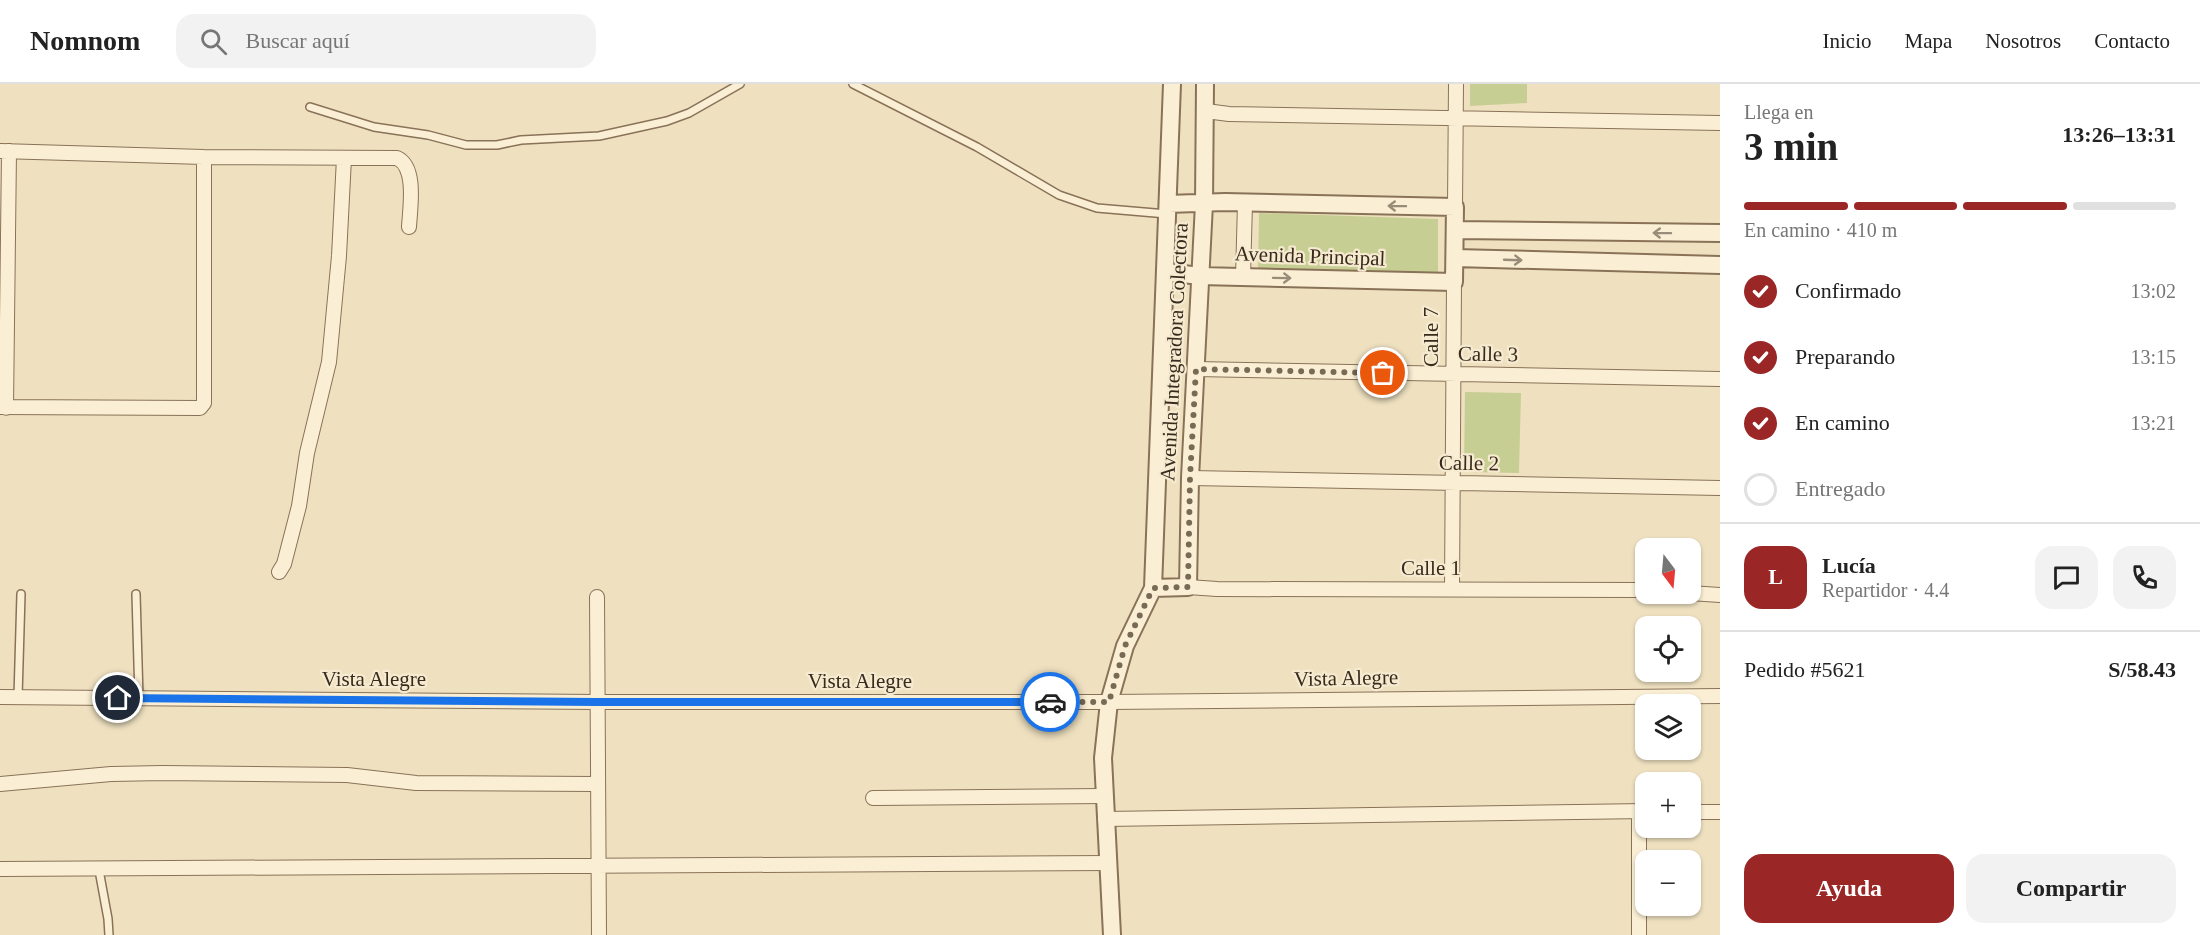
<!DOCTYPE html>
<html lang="es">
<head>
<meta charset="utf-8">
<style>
  body { margin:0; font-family:"Times New Roman",serif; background:#f2f2f2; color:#222; height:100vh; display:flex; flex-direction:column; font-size:22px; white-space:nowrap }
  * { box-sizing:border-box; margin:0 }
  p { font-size:20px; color:#767676 }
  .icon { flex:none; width:33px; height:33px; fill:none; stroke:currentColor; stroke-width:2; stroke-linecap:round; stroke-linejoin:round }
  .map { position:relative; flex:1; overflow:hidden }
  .drawer { display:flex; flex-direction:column; background:#fff; width:480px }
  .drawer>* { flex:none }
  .needle { width:39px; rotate:164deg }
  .buttons { position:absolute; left:1635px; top:454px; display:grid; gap:12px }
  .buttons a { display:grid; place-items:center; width:66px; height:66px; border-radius:12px; background:#fff; box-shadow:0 2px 4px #0004; font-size:30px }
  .pin { position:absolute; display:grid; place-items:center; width:51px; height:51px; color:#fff; margin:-26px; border:3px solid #fff; border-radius:50%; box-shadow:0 2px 6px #0007 }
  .courier { position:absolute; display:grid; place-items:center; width:60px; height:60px; margin:-30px; border:4px solid #1a73e8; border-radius:50%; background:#fff; color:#222; box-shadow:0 2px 8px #0007 }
  .headline em { font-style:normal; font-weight:800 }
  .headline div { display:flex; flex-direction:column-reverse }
  .headline { display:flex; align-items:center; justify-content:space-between; height:102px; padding:0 24px }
  h1 { font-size:39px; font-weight:800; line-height:45px }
  .bar { display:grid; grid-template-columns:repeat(4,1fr); gap:9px 6px; align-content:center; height:72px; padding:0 24px }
  .bar i { height:8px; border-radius:4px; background:#e0e0e0 }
  .bar .active { background:#9a2626 }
  .bar p { grid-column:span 4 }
  .line { display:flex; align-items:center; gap:15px; padding:0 24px; border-top:2px solid #e0e0e0 }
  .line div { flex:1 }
  .round { display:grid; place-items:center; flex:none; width:63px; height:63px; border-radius:18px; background:#f2f2f2 }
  ol { padding:0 24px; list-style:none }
  li { display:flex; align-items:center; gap:18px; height:66px }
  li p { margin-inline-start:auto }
  li .icon { padding:6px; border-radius:50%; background:#9a2626; color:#fff; stroke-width:4 }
  li:last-child { color:#767676 }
  li i { width:33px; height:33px; border:3px solid #e0e0e0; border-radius:50% }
  .action { display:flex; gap:12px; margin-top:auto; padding:12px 24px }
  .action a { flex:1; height:69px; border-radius:18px; background:#9a2626; color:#fff; font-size:24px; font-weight:800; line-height:69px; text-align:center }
  .action a+a { background:#f2f2f2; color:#222 }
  header { display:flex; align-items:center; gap:36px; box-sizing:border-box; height:84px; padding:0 30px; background:#fff; border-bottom:2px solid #e0e0e0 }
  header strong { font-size:28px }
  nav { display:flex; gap:33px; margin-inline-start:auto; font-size:21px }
  .search { width:420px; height:54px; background:#f2f2f2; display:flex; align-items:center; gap:15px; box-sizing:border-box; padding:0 21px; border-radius:18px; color:#767676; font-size:22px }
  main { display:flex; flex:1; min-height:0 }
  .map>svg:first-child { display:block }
  .green { fill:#c7ce94 }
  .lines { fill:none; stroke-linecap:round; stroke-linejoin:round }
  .service-casing { stroke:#897258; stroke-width:10 }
  .minor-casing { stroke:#897258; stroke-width:16 }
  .tertiary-casing { stroke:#897258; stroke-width:20 }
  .service { stroke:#faefd4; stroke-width:7 }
  .minor { stroke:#faefd4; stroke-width:14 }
  .tertiary { stroke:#faefd4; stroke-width:16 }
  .oneway { stroke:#998c78 }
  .done { stroke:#786a55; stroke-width:6; stroke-dasharray:0 10.8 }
  .route { stroke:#1a73e8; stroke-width:8 }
  .labels { text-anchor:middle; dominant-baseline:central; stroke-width:4.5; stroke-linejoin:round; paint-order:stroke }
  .street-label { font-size:21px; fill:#382a1c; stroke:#f6ebd0 }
</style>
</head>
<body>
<header>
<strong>Nomnom</strong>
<div class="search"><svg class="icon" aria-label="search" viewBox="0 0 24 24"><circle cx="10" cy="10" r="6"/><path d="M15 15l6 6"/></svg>Buscar aquí</div>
<nav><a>Inicio</a><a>Mapa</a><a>Nosotros</a><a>Contacto</a></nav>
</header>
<main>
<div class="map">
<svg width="1720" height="851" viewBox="0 0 1720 851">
  <rect width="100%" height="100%" fill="#efe1c0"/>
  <path class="green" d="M1470 0H1527V19L1470 22Z
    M1259 129 1438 135V189L1258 186Z
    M1465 308 1521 309 1519 389 1464 388Z"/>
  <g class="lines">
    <g class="service-casing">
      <path id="service" d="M853 0 977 63 1059 111 1097 124 1167 130
        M310 23 374 43 428 51 466 61H497L521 56 599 52 667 37 689 29 740 0
        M136 510 139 614
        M18 613 21 510
        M99 786 108 835 109 851"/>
    </g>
    <g class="minor-casing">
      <path id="minor" d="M1206 27 1229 30 1720 39
        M0 67 204 73 397 74C417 83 410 124 409 143
        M1455 123 1456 0
        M1243 193 1245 119
        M1196 285 1720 295
        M0 323 200 324 204 319V73
        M6 324 9 67
        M1190 394 1720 404
        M279 488 284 480 299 422 307 369 329 278 339 172 344 74
        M1188 503 1217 505 1646 506
        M1452 505 1454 198
        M1690 509 1720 511
        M597 513 599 851
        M0 613 597 618H1109L1720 612
        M0 700 111 690 163 689 347 691 416 699 596 700
        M873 714 1104 712
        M1639 727V851
        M1690 728H1720
        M1105 735 1646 727
        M0 785 1109 779"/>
    </g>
    <g class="tertiary-casing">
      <path id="tertiary" d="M1455 146 1720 149
        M1455 174 1720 181
        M1166 188 1200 192 1454 198 1455 123 1225 118 1168 120
        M1153 504 1188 503 1190 394 1204 120 1205 0
        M1112 851 1103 674 1109 618 1125 562 1153 504 1172 0"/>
    </g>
    <use href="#service" class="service"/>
    <use href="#minor" class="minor"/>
    <use href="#tertiary" class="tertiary"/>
  </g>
  <defs><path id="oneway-shaft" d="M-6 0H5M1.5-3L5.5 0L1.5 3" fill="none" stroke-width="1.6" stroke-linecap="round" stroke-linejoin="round" transform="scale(1.5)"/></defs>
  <g class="oneway">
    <use href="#oneway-shaft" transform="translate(1397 122) rotate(-179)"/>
    <use href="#oneway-shaft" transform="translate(1662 149) rotate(-179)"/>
    <use href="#oneway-shaft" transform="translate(1513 176) rotate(2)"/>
    <use href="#oneway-shaft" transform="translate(1282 194) rotate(1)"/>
  </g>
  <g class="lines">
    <path class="done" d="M1050 618H1109L1125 562 1153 504 1188 503 1190 394 1196 285 1383 289"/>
    <path class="route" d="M118 614 597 618H1050"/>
  </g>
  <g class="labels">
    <g class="street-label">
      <text transform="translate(1310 172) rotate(2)">Avenida Principal</text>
      <text transform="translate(1431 253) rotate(-90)">Calle 7</text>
      <text transform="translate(1174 268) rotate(-87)">Avenida Integradora Colectora</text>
      <text transform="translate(1488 270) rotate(1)">Calle 3</text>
      <text transform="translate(1469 379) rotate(1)">Calle 2</text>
      <text x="1431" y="484">Calle 1</text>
      <text transform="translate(1346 594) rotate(-1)">Vista Alegre</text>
      <text x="374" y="595">Vista Alegre</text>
      <text x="860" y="597">Vista Alegre</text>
    </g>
  </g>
</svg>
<div class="buttons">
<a><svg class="needle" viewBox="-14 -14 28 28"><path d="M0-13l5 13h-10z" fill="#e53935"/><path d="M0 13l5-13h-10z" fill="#767676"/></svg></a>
<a><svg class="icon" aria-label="locate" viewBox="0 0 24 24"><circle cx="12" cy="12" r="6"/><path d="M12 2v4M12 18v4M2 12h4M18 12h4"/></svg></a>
<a><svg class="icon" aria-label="layers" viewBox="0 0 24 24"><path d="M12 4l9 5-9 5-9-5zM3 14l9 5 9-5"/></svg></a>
<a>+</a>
<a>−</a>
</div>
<div class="pin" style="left:1383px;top:289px;background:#ea580c"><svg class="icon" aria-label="bag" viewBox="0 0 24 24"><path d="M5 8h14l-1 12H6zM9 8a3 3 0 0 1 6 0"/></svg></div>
<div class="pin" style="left:118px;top:614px;background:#1f2937"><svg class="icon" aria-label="home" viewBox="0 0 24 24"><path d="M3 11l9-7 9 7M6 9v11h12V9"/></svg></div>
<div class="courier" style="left:1050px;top:618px"><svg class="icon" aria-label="car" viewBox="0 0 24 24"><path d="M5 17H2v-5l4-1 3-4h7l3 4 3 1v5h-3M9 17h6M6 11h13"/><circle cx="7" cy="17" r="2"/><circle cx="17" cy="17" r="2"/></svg></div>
</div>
<section class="drawer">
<div class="headline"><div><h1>3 min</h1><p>Llega en</p></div><em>13:26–13:31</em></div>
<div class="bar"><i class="active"></i><i class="active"></i><i class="active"></i><i></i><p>En camino · 410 m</p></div>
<ol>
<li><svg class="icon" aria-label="check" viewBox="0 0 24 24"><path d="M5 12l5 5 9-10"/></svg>Confirmado<p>13:02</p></li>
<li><svg class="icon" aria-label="check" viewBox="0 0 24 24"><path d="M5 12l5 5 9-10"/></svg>Preparando<p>13:15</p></li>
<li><svg class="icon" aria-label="check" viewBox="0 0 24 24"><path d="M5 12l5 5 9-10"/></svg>En camino<p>13:21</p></li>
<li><i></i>Entregado</li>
</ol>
<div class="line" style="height:108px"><b class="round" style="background:#9a2626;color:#fff">L</b><div><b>Lucía</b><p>Repartidor · 4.4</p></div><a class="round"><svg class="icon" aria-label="chat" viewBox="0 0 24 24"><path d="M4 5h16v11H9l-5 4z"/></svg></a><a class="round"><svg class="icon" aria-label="phone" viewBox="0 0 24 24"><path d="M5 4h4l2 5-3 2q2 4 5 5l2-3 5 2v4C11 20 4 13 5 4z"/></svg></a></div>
<div class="line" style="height:78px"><div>Pedido #5621</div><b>S/58.43</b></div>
<div class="action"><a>Ayuda</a><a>Compartir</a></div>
</section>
</main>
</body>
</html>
